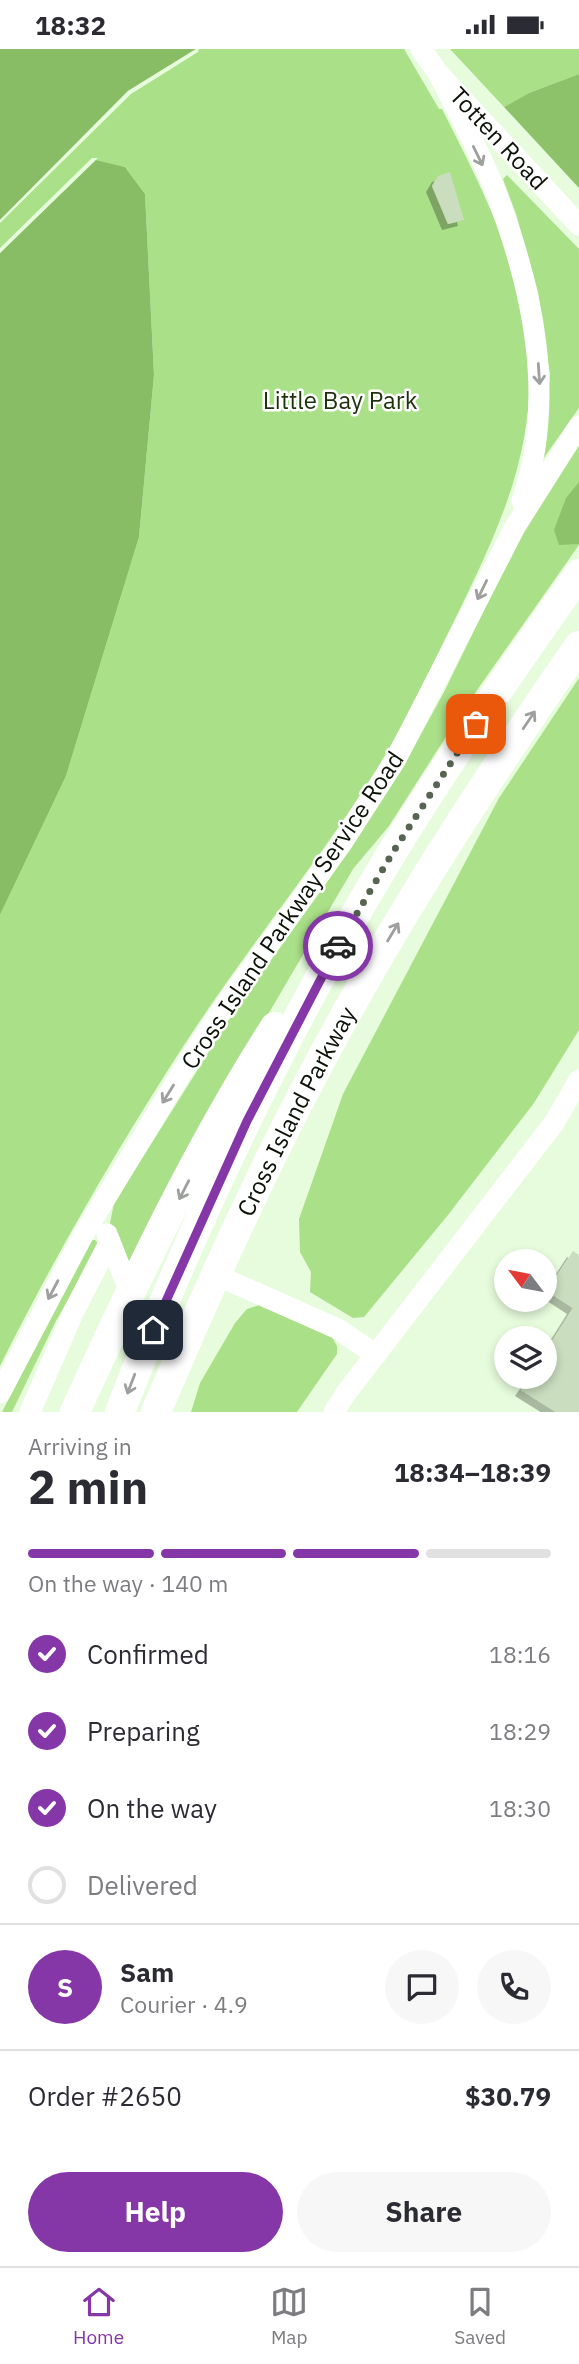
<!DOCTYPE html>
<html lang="en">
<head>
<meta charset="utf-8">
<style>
  body { margin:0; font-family:"IBM Plex Sans",sans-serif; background:#f7f7f7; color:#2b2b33; height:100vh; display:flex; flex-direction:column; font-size:26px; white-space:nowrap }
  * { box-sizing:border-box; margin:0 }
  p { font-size:23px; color:#7c7c81 }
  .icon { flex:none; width:38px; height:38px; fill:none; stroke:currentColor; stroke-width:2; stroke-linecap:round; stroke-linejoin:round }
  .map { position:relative; height:1363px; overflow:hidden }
  .panel { display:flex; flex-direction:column; background:#fff; flex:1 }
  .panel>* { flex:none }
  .needle { width:46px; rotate:302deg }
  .tools { position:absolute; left:494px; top:1200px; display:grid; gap:14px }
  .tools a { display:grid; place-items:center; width:63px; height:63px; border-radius:50%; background:#fff; box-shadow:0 4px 10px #0003; font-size:35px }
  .pin { position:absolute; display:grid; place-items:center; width:60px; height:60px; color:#fff; margin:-30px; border-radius:14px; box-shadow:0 4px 10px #0006 }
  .courier { position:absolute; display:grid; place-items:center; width:70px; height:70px; margin:-35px; border:5px solid #8536a7; border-radius:50%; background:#fff; color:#222; box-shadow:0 2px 9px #0007 }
  .summary em { font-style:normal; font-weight:700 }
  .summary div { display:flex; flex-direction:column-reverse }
  .summary { display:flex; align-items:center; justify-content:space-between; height:119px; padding:0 28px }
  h1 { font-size:46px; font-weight:700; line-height:52px }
  .bar { display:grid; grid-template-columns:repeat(4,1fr); gap:10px 7px; align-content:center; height:84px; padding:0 28px }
  .bar i { height:9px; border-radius:5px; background:#e1e1e2 }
  .bar .current { background:#8536a7 }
  .bar p { grid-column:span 4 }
  .line { display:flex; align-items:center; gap:18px; padding:0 28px; border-top:2px solid #e1e1e2 }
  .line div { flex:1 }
  .round { display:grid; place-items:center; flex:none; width:74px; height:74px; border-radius:37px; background:#f7f7f7 }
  ol { padding:0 28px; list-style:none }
  li { display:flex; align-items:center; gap:21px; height:77px }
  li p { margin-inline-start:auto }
  li .icon { padding:7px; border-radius:50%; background:#8536a7; color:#fff; stroke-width:4 }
  li:last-child { color:#7c7c81 }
  li i { width:38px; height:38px; border:4px solid #e1e1e2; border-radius:50% }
  .cta { display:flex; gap:14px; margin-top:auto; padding:14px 28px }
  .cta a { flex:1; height:80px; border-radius:42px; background:#8536a7; color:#fff; font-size:28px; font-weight:700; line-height:80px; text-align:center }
  .cta a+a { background:#f7f7f7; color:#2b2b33 }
  .status { display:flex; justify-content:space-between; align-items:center; height:49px; padding:0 35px; background:#fff; direction:ltr }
  .status svg { height:19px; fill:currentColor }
  .dock { display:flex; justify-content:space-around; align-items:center; height:98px; border-top:2px solid #e1e1e2; background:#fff; font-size:19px; color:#7c7c81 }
  .dock a { display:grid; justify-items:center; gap:4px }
  .dock .current { color:#8536a7 }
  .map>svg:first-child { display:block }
  .green { fill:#aae088 }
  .forest { fill:#8dc16a }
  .water { fill:#89bd65 }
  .pier { fill:#e7fcdc }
  .building { fill:#caddbe; filter:url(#shadow) }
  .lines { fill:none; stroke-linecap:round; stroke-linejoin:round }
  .minor { stroke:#fff; stroke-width:21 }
  .highway { stroke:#fff; stroke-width:30 }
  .oneway { stroke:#9da09c }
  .done { stroke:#586452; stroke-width:7; stroke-dasharray:0 12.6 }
  .route { stroke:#8536a7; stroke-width:9 }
  .labels { text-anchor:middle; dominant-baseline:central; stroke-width:5; stroke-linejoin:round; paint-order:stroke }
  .street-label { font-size:24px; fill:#0b1207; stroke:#fff }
  .park-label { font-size:24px; fill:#1e320e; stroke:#fff }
</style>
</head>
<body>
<div class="status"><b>18:32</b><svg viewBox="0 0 49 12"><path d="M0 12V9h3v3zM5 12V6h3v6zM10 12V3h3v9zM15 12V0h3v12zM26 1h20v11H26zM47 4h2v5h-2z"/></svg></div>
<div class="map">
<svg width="579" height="1363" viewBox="0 0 579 1363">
  <defs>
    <filter id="shadow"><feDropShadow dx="-6" dy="6" stdDeviation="0" flood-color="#0004"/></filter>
  </defs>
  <rect width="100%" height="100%" fill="#e7fcdc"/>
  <path class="green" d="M196 0H404L439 60H442C481 137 524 219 529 307 535 403 499 480 458 564 429 622 403 680 368 734 311 822 245 903 188 990 119 1096 56 1205 0 1317V866L66 727 139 488 154 326 145 145 125 118 95 112 0 204V171L128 42Z
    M450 0H579V25L529 44 504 58Z
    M507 126 579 200V359L541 413 546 380 550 326 538 243 516 165 503 130Z
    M579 392V496L463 661 389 777 353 820 235 1022 128 1219 110 1174 114 1154 234 963 330 829 402 720 444 643 514 500Z
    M579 629V981L534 1054 448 1166 364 1268 353 1269 310 1243 311 1223 300 1203 299 1170 343 1045 499 749Z
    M90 1191H95L98 1194 95 1203 56 1272 12 1363H2Z
    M259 1256 332 1288 337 1297V1305L297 1363H191L200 1334 235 1274 247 1260Z"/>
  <path class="forest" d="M579 25V139L504 58 529 44Z
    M579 433V495L559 496 554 481 566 449Z"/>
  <path class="water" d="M0 0H196L128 42 0 171Z
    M95 111 125 118 145 145 154 326 139 488 66 727 0 866V204Z"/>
  <path class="pier" d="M196 0H199L198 3 131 45 0 174V171L128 42Z
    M92 109H98L0 204V199Z"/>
  <path class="building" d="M450 123 464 171 448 175 432 137 438 127Z
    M573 1202 579 1206V1363H556L521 1341 530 1328H544V1305L573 1259 547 1242Z"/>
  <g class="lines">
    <path class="minor" d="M421 0 438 24 579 176
      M438 24C457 62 479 100 494 139 533 238 557 349 522 452
      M107 1185 131 1246
      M216 1226 338 1280 376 1306
      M0 1344 82 1188 191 1008 227 953 342 794 396 710 515 478 579 377
      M30 1363 73 1264 110 1192
      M334 1363 346 1344 554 1074 579 1031"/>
    <g class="highway">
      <path d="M75 1363C134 1233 198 1098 275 978"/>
      <path d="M120 1363C195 1169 285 979 393 802 451 707 515 616 579 525"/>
      <path id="s1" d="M156 1363C215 1224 277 1087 351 956 420 832 498 714 579 597"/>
    </g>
  </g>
  <defs><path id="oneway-shaft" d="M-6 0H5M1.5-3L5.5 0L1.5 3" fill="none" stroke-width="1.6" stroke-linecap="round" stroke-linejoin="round" transform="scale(1.75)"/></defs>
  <g class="oneway">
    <use href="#oneway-shaft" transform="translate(478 107) rotate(64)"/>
    <use href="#oneway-shaft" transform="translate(539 325) rotate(86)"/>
    <use href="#oneway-shaft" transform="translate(482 541) rotate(116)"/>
    <use href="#oneway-shaft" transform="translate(529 671) rotate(-56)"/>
    <use href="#oneway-shaft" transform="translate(393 883) rotate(-59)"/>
    <use href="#oneway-shaft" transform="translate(168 1045) rotate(122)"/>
    <use href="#oneway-shaft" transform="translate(184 1141) rotate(117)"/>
    <use href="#oneway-shaft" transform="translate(53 1241) rotate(118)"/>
    <use href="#oneway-shaft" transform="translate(131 1335) rotate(111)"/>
  </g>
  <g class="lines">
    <path class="done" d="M338 897 393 803 476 675"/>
    <path class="route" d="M153 1281 247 1072 338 897"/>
  </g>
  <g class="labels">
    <g class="street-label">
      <text transform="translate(499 89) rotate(47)">Totten Road</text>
      <text transform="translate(292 861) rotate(-56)">Cross Island Parkway Service Road</text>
      <text stroke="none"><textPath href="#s1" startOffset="332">Cross Island Parkway</textPath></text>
    </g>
    <g class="park-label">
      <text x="340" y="351">Little Bay Park</text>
    </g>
  </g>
</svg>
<div class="tools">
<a><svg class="needle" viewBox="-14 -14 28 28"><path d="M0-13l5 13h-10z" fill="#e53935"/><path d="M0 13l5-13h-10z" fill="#7c7c81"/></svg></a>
<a><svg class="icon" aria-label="layers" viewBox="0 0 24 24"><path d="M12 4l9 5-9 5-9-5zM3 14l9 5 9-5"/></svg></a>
</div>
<div class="pin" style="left:476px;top:675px;background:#ea580c"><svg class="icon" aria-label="bag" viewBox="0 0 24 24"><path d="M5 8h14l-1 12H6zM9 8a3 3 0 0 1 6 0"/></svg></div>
<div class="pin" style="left:153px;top:1281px;background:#1f2937"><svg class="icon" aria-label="home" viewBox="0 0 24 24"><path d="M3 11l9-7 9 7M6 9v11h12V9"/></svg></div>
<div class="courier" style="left:338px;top:897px"><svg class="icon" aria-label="car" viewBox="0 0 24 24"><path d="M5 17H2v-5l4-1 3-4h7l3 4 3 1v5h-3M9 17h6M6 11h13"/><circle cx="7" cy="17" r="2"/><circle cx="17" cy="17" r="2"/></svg></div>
</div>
<section class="panel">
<div class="summary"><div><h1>2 min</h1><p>Arriving in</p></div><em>18:34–18:39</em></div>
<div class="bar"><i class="current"></i><i class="current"></i><i class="current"></i><i></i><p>On the way · 140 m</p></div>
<ol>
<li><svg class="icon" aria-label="check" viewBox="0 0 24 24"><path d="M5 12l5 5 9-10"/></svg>Confirmed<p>18:16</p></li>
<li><svg class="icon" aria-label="check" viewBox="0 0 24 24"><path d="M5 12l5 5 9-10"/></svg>Preparing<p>18:29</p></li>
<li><svg class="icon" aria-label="check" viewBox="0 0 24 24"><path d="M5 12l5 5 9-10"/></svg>On the way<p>18:30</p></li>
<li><i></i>Delivered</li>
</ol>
<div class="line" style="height:126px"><b class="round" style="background:#8536a7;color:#fff">S</b><div><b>Sam</b><p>Courier · 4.9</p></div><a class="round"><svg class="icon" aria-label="chat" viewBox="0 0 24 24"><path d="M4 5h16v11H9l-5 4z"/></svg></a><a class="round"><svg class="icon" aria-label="phone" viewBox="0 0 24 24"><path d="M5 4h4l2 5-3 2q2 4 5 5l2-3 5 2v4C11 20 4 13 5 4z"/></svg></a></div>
<div class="line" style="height:91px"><div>Order #2650</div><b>$30.79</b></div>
<div class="cta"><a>Help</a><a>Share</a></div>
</section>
<nav class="dock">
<a class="current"><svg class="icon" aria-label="home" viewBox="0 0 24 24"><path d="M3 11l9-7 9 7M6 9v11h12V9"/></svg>Home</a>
<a><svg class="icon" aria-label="map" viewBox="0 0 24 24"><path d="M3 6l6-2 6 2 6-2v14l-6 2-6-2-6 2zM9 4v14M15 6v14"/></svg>Map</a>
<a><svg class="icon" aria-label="saved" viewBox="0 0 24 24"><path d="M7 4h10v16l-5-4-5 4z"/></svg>Saved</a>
</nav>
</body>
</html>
